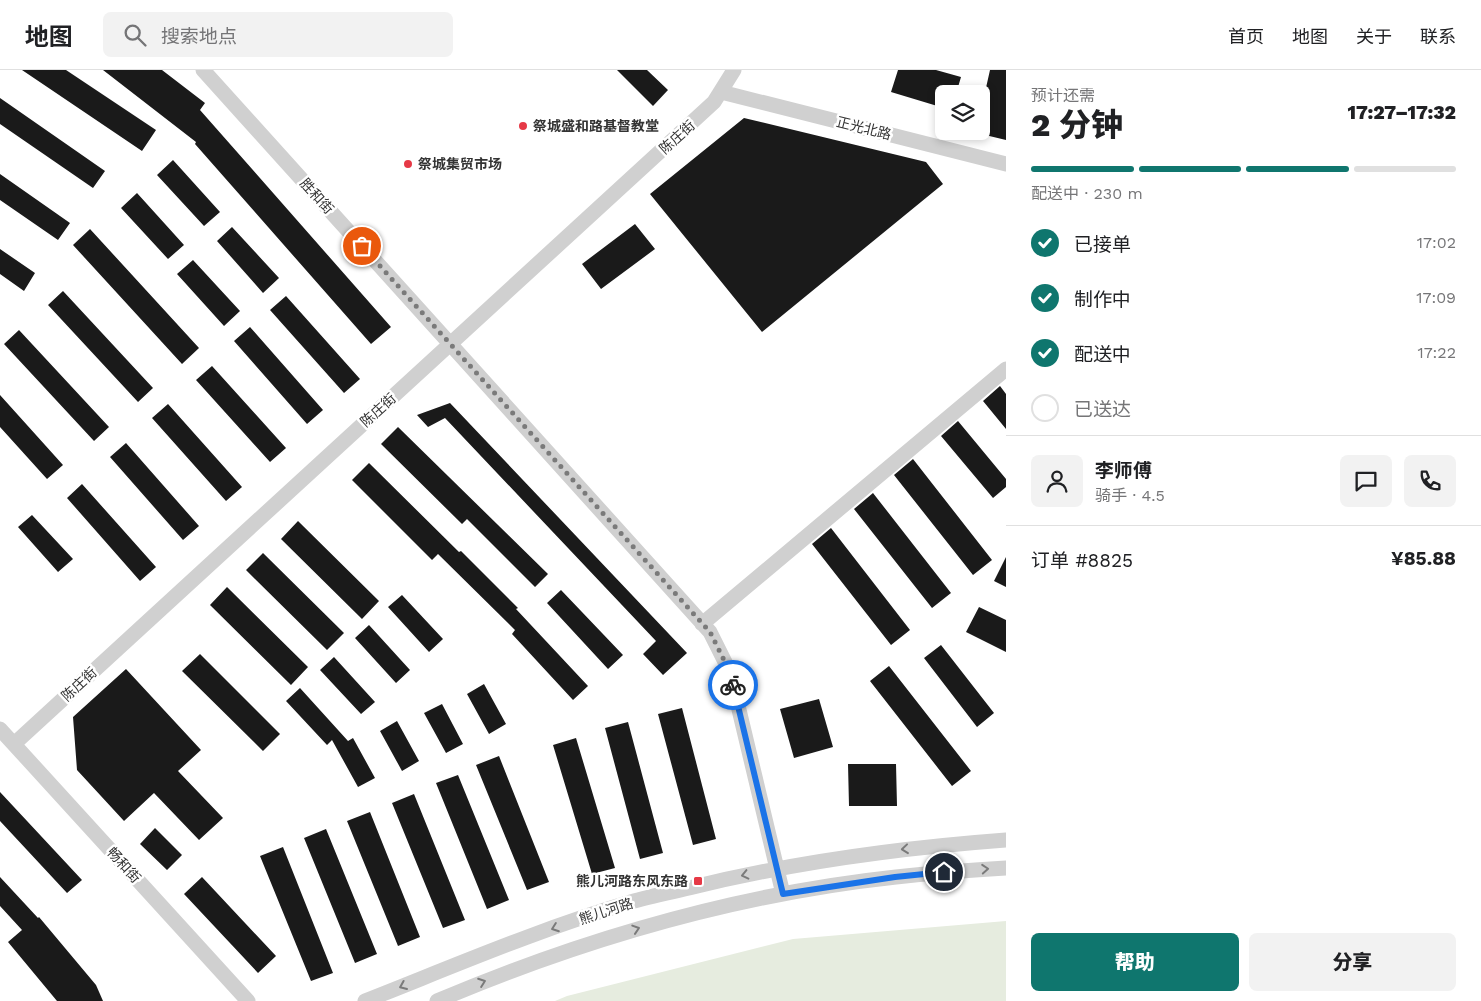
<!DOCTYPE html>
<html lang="zh">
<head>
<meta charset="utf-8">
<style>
  body { margin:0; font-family:"Work Sans","Noto Sans SC",sans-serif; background:#f2f2f2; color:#202124; height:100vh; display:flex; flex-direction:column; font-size:19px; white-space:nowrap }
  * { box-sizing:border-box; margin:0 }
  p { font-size:16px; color:#757577 }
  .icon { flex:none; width:28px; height:28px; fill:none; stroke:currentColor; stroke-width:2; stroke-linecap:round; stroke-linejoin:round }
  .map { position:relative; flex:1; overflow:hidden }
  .panel { display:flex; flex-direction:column; background:#fff; width:475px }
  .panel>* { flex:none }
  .controls { position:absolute; left:935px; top:15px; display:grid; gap:10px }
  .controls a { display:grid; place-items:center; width:55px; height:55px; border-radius:8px; background:#fff; box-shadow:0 2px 8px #0003; font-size:25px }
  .pin { position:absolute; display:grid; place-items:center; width:42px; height:42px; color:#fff; margin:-21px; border:2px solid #fff; border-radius:50%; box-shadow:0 1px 5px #0007 }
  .courier { position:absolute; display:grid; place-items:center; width:50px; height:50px; margin:-25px; border:4px solid #1a73e8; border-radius:50%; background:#fff; color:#222; box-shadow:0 1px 6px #0007 }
  .overview em { font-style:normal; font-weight:800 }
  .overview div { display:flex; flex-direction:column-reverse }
  .overview { display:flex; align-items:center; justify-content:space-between; height:85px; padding:0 25px }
  h1 { font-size:32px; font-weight:800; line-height:38px }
  .bar { display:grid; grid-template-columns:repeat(4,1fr); gap:8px 5px; align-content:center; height:60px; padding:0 25px }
  .bar i { height:6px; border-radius:4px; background:#e0e0e0 }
  .bar .current { background:#0f766e }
  .bar p { grid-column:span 4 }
  .line { display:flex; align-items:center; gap:12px; padding:0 25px; border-top:1px solid #e0e0e0 }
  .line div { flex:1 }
  .round { display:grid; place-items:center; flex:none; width:52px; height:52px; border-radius:8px; background:#f2f2f2 }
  ol { padding:0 25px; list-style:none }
  li { display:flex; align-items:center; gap:15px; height:55px }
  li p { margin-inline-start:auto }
  li .icon { padding:5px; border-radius:50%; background:#0f766e; color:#fff; stroke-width:4 }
  li:last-child { color:#757577 }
  li i { width:28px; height:28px; border:2px solid #e0e0e0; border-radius:50% }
  .primary-button { display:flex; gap:10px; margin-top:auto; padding:10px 25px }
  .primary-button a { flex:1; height:58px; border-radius:8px; background:#0f766e; color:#fff; font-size:20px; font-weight:800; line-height:58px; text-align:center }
  .primary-button a+a { background:#f2f2f2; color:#202124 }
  header { display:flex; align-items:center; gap:30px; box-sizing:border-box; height:70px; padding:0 25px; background:#fff; border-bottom:1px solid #e0e0e0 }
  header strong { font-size:24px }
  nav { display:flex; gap:28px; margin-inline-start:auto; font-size:18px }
  .search { width:350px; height:45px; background:#f2f2f2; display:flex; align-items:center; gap:12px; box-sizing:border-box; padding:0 18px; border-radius:8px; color:#757577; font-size:19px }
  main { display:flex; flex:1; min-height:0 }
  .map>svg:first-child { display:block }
  .green { fill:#e6ecdf }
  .building { fill:#1a1a1a }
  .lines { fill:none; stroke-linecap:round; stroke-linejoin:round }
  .minor { stroke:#d0d0d0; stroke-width:15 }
  .oneway { stroke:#7a7a7a }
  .done { stroke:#7a7a7a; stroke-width:5; stroke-dasharray:0 9 }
  .route { stroke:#1a73e8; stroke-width:6 }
  .poi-dot { fill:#e63946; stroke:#fff; stroke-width:2 }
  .labels { text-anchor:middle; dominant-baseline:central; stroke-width:5; stroke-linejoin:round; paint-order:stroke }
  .poi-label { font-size:14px; font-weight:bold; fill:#333; stroke:#fff; text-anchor:start }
  .street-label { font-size:14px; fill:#333; stroke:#fff }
</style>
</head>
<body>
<header>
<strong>地图</strong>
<div class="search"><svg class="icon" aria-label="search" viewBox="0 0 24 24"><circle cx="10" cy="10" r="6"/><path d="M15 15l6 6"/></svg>搜索地点</div>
<nav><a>首页</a><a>地图</a><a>关于</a><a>联系</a></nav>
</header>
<main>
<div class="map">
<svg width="1006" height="931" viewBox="0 0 1006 931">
  <rect width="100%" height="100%" fill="#fff"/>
  <path class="green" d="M1006 851V931H555L567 926 793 869Z"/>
  <path class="building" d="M22 0H66L156 60 142 81Z
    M103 0H162L205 33 200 40 391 257 371 274 195 74 196 72Z
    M617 0H647L668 20 653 36Z
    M898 0H936L961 7 956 24H944V38L891 22Z
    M990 0H1006V70L981 64V40Z
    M0 28 105 101 93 118 0 54Z
    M744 48 926 92 943 114 762 262 650 124Z
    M173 90 220 142 204 156 157 105Z
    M0 104 70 153 58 170 0 130Z
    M137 123 184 175 168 189 121 138Z
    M635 154 655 179 601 219 582 194Z
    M232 157 279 208 263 223 217 171Z
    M90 159 199 278 182 294 73 175Z
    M0 179 35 203 24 221 0 204Z
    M193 190 240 241 224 256 177 204Z
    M63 221 153 318 138 332 48 235Z
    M286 226 360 309 344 323 270 240Z
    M250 257 323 340 307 354 234 271Z
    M19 260 109 357 94 371 4 274Z
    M212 296 286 378 270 392 196 310Z
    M1000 316 1006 324V359L983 331Z
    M0 325 63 395 47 409 0 357Z
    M450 333 687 583 663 605 643 584 656 571 445 348 428 357 417 345Z
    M168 334 242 417 226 431 152 348Z
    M958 351 1006 409V417L993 428 941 366Z
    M398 357 548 504 535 517 467 449 462 454 381 374Z
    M126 373 199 456 183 470 110 387Z
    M913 389 992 490 973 505 894 405Z
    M369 393 459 482 461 481 518 538 516 539 588 616 573 630 512 564 515 560 438 484 432 490 352 410Z
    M82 414 156 497 140 511 67 428Z
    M873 423 951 523 932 538 854 439Z
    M32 445 73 489 58 502 18 457Z
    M298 451 379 531 362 549 281 469Z
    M831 458 910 560 891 575 812 474Z
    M263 483 344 563 327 580 246 500Z
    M1006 487V517L994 511Z
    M227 517 308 597 291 615 210 535Z
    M561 520 623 585 608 599 547 533Z
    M402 525 443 569 429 582 388 537Z
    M979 537 1006 550V582L966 562Z
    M369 555 410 600 396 613 355 568Z
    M941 575 994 643 977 657 924 588Z
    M200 584 280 664 263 681 182 601Z
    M334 587 375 632 361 644 320 600Z
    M889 596 971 701 952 716 870 611Z
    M126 599 201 680 178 701 223 748 199 770 154 723 124 751 77 700 73 647Z
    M484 614 506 654 489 664 467 624Z
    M300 618 348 671 353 668 375 708 358 717 332 670 327 675 286 631Z
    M819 629 833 677 794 688 780 639Z
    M442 634 463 674 446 683 424 643Z
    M682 638 716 769 693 775 658 644Z
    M397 651 419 691 402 701 380 661Z
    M628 652 663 783 640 789 605 658Z
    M576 668 615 798 592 804 553 675Z
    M499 686 549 812 527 820 476 695Z
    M848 694H896L897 736H849Z
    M458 705 509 830 487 839 436 713Z
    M0 722 82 810 67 823 0 751Z
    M414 724 465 850 443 858 392 733Z
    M370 742 420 867 398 876 347 751Z
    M155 758 182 785 167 800 140 774Z
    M326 759 377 884 355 893 304 768Z
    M283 777 333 903 311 911 260 786Z
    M0 807 38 848 39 847 96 915 103 931H57L8 872 22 860 0 836Z
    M202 807 276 886 258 903 184 824Z"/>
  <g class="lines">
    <path class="minor" d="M203 0 710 562 730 602 783 824
      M721 22 1006 94
      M702 554 1006 299
      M0 659 248 931
      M14 674 714 32 734 0
      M365 931C454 896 542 858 634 831 652 826 671 822 689 818 794 792 899 778 1006 770
      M437 931C583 869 738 824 896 807 933 803 969 800 1006 798"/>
  </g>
  <defs><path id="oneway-chevron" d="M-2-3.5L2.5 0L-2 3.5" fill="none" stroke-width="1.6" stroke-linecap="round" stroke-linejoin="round" transform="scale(1.25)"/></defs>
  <g class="oneway">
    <use href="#oneway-chevron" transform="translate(905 779) rotate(174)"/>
    <use href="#oneway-chevron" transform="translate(985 799) rotate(-4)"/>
    <use href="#oneway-chevron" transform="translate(745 805) rotate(167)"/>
    <use href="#oneway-chevron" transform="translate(555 858) rotate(160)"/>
    <use href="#oneway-chevron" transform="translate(636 859) rotate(-18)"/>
    <use href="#oneway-chevron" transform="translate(482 912) rotate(-20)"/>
    <use href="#oneway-chevron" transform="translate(403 916) rotate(157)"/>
  </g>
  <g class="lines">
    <path class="done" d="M362 176 710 562 730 602 733 615"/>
    <path class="route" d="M733 615 783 824 895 807 944 802"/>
  </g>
  <g class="poi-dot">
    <circle cx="523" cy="56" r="5"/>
    <circle cx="408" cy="94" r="5"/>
    <rect x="693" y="806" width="10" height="10" rx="2.5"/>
  </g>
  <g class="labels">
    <g class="poi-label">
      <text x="533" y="56">祭城盛和路基督教堂</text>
      <text x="418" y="94">祭城集贸市场</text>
      <text x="688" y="811" text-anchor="end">熊儿河路东风东路</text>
    </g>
    <g class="street-label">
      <text transform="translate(864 58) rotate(14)">正光北路</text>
      <text transform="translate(677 67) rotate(-42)">陈庄街</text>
      <text transform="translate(317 126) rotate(48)">胜和街</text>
      <text transform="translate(378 340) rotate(-42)">陈庄街</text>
      <text transform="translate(79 614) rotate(-43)">陈庄街</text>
      <text transform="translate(124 795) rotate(48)">畅和街</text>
      <text transform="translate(606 841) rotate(-18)">熊儿河路</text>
    </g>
  </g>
</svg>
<div class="controls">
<a><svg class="icon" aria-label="layers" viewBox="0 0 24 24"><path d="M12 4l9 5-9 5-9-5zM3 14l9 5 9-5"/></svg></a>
</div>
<div class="pin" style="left:362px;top:176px;background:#ea580c"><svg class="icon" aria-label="bag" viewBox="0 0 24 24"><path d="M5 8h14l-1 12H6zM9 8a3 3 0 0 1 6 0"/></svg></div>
<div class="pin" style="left:944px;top:802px;background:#1f2937"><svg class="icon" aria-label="home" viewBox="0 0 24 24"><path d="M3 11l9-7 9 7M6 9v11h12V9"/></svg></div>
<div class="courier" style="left:733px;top:615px"><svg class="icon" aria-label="bike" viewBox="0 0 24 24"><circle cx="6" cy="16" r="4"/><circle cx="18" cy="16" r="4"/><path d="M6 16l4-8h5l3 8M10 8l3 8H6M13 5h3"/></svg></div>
</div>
<section class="panel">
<div class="overview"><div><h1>2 分钟</h1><p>预计还需</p></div><em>17:27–17:32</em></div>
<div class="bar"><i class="current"></i><i class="current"></i><i class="current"></i><i></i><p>配送中 · 230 m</p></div>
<ol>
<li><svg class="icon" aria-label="check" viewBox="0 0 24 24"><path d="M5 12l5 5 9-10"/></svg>已接单<p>17:02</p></li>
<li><svg class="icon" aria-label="check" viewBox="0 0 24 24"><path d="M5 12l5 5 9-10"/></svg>制作中<p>17:09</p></li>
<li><svg class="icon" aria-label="check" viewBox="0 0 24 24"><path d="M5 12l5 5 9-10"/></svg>配送中<p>17:22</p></li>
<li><i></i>已送达</li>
</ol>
<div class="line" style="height:90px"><a class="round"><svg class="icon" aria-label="person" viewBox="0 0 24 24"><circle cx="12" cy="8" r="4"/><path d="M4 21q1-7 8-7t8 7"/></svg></a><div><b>李师傅</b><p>骑手 · 4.5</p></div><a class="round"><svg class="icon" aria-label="chat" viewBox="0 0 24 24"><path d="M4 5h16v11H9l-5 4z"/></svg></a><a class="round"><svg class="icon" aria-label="phone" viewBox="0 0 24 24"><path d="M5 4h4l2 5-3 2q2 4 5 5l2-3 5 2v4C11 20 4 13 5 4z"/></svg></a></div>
<div class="line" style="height:65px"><div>订单 #8825</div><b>¥85.88</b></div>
<div class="primary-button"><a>帮助</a><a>分享</a></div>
</section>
</main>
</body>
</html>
